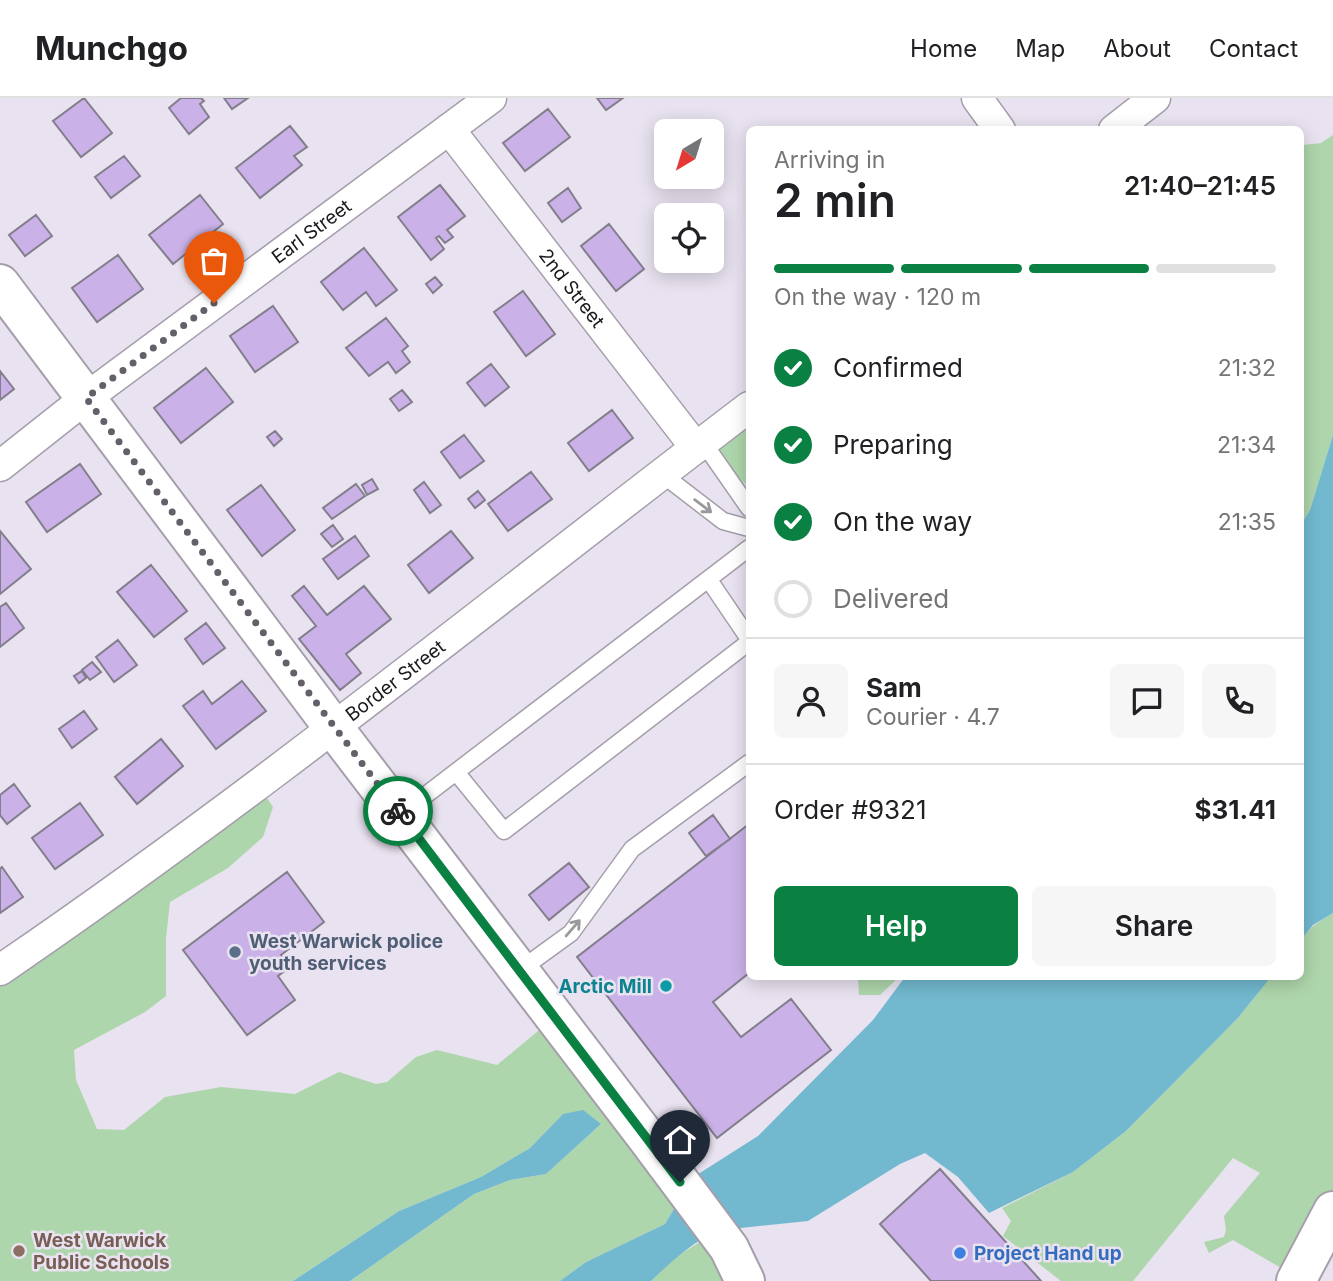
<!DOCTYPE html>
<html lang="en">
<head>
<meta charset="utf-8">
<style>
  body { margin:0; font-family:Inter,sans-serif; background:#f6f6f6; color:#202124; height:100vh; display:flex; flex-direction:column; font-size:26px; white-space:nowrap }
  * { box-sizing:border-box; margin:0 }
  p { font-size:23px; color:#757577 }
  .icon { flex:none; width:38px; height:38px; fill:none; stroke:currentColor; stroke-width:2; stroke-linecap:round; stroke-linejoin:round }
  .map { position:relative; flex:1; overflow:hidden }
  .sheet { position:absolute; left:746px; top:28px; width:558px; height:854px; display:flex; flex-direction:column; background:#fff; border-radius:10px; box-shadow:0 4px 18px #0003 }
  .sheet>* { flex:none }
  .needle { width:46px; rotate:218deg }
  .fabs { position:absolute; left:654px; top:21px; display:grid; gap:14px }
  .fabs a { display:grid; place-items:center; width:70px; height:70px; border-radius:10px; background:#fff; box-shadow:0 4px 18px #0003; font-size:35px }
  .pin { position:absolute; display:grid; place-items:center; width:60px; height:60px; color:#fff; margin:-72px -30px; border-radius:50% 50% 50% 0; rotate:-45deg; box-shadow:0 0 7px #0007 }
  .pin .icon { rotate:45deg }
  .courier { position:absolute; display:grid; place-items:center; width:70px; height:70px; margin:-35px; border:5px solid #0b8043; border-radius:50%; background:#fff; color:#222; box-shadow:0 2px 9px #0007 }
  .head em { font-style:normal; font-weight:600 }
  .head div { display:flex; flex-direction:column-reverse }
  .head { display:flex; align-items:center; justify-content:space-between; height:119px; padding:0 28px }
  h1 { font-size:46px; font-weight:600; line-height:52px }
  .bar { display:grid; grid-template-columns:repeat(4,1fr); gap:10px 7px; align-content:center; height:84px; padding:0 28px }
  .bar i { height:9px; border-radius:5px; background:#e0e0e0 }
  .bar .on { background:#0b8043 }
  .bar p { grid-column:span 4 }
  .line { display:flex; align-items:center; gap:18px; padding:0 28px; border-top:2px solid #e0e0e0 }
  .line div { flex:1 }
  .round { display:grid; place-items:center; flex:none; width:74px; height:74px; border-radius:10px; background:#f6f6f6 }
  ol { padding:0 28px; list-style:none }
  li { display:flex; align-items:center; gap:21px; height:77px }
  li p { margin-inline-start:auto }
  li .icon { padding:7px; border-radius:50%; background:#0b8043; color:#fff; stroke-width:4 }
  li:last-child { color:#757577 }
  li i { width:38px; height:38px; border:4px solid #e0e0e0; border-radius:50% }
  .primary-button { display:flex; gap:14px; margin-top:auto; padding:14px 28px }
  .primary-button a { flex:1; height:80px; border-radius:10px; background:#0b8043; color:#fff; font-size:28px; font-weight:600; line-height:80px; text-align:center }
  .primary-button a+a { background:#f6f6f6; color:#202124 }
  header { display:flex; align-items:center; gap:42px; box-sizing:border-box; height:98px; padding:0 35px; background:#fff; border-bottom:2px solid #e0e0e0 }
  header strong { font-size:33px }
  nav { display:flex; gap:38px; margin-inline-start:auto; font-size:24px }
  .map>svg:first-child { display:block }
  .green { fill:#aed6ac }
  .water { fill:#72b9d0 }
  .building { fill:#cab2e8; stroke:#837e8b; stroke-width:2 }
  .lines { fill:none; stroke-linecap:round; stroke-linejoin:round }
  .service-casing { stroke:#a59eab; stroke-width:19 }
  .minor-casing { stroke:#a59eab; stroke-width:33 }
  .tertiary-casing { stroke:#a59eab; stroke-width:42 }
  .secondary-casing { stroke:#a59eab; stroke-width:42 }
  .service { stroke:#fff; stroke-width:16 }
  .minor { stroke:#fff; stroke-width:30 }
  .tertiary { stroke:#fff; stroke-width:38 }
  .secondary { stroke:#fff; stroke-width:38 }
  .oneway { stroke:#99989a }
  .done { stroke:#645f68; stroke-width:7; stroke-dasharray:0 12.6 }
  .route { stroke:#0b8043; stroke-width:9 }
  .service-dot { fill:#5c6f8a; stroke:#e9e2f0; stroke-width:2.5 }
  .culture-dot { fill:#0f9aa8; stroke:#e9e2f0; stroke-width:2.5 }
  .education-dot { fill:#8d6e63; stroke:#e9e2f0; stroke-width:2.5 }
  .shop-dot { fill:#3f7fe0; stroke:#e9e2f0; stroke-width:2.5 }
  .labels { text-anchor:middle; dominant-baseline:central; stroke-width:5; stroke-linejoin:round; paint-order:stroke }
  .street-label { font-size:19px; fill:#1c191e; stroke:#e9e2f0 }
  .service-label { font-size:19px; font-weight:bold; fill:#4e5e75; stroke:#e9e2f0; text-anchor:start }
  .culture-label { font-size:19px; font-weight:bold; fill:#0d838f; stroke:#e9e2f0; text-anchor:end }
  .education-label { font-size:19px; font-weight:bold; fill:#785e54; stroke:#e9e2f0; text-anchor:start }
  .shop-label { font-size:19px; font-weight:bold; fill:#366cbe; stroke:#e9e2f0; text-anchor:start }
</style>
</head>
<body>
<header>
<strong>Munchgo</strong>
<nav><a>Home</a><a>Map</a><a>About</a><a>Contact</a></nav>
</header>
<div class="map">
<svg width="1333" height="1183" viewBox="0 0 1333 1183">
  <rect width="100%" height="100%" fill="#e9e2f0"/>
  <path class="green" d="M1333 37V337L1310 412 1300 428V50L1303 47 1321 45Z
    M749 314V390L709 347Z
    M254 681 273 709 263 739 228 770 170 804 166 840V898L145 914 74 952 76 982 97 1031 124 1032 165 999 221 989 295 996 339 974 376 986 387 984 416 959 437 952 497 967 561 914 685 1091 665 1126 586 1164 560 1183H350L474 1096 510 1082 546 1076 601 1026 563 1016 530 1050 481 1079 399 1113 293 1183H0V874Z
    M1333 815V1112L1295 1178 1233 1142 1209 1155 1204 1144 1224 1139 1226 1132 1224 1118 1260 1075 1233 1060 1133 1183H1061L1003 1138 1011 1123 1002 1110 1073 1074 1126 1033 1237 921 1271 879 1300 878C1300 840 1298 836 1333 815Z
    M858 879V878L899 879 880 897H859Z
    M722 1130 762 1183H651L676 1159Z"/>
  <path class="water" d="M1333 337V815L1313 827 1300 843V428L1310 412Z
    M905 879H1271L1237 921 1126 1033 1073 1074 989 1115 958 1079 925 1055 900 1066 808 1123 731 1131C707 1129 668 1167 651 1183H560L586 1164 665 1126 692 1080 758 1038 873 922Z
    M583 1012 601 1026 546 1076 510 1082 474 1096 350 1183H293L399 1113 481 1079 530 1050 563 1016Z"/>
  <path class="building" d="M84 0 112 35 81 59 53 23Z
    M181 0H201L204 3 200 6 209 19 189 36 169 10Z
    M224 0H248L232 11Z
    M597 0H623L606 12Z
    M548 11 570 39 525 73 503 45Z
    M290 28 307 49 294 58 302 67 260 100 236 70Z
    M124 58 140 78 111 100 95 79Z
    M440 87 465 118 447 132 453 139 445 145 439 138 436 140 444 151 431 162 398 119Z
    M568 90 581 110 562 124 548 105Z
    M200 97 223 126 173 166 149 137Z
    M36 117 52 138 25 158 9 137Z
    M609 126 644 171 616 193 581 148Z
    M364 150 397 192 376 208 366 194 343 212 321 184Z
    M118 157 143 191 97 224 72 190Z
    M435 179 442 187 433 195 426 186Z
    M523 193 555 236 526 258 494 214Z
    M273 208 298 244 255 274 230 238Z
    M386 220 408 248 402 253 410 264 396 275 388 264 369 278 346 250Z
    M491 266 509 289 485 308 467 285Z
    M206 270 233 304 181 345 154 310Z
    M0 273 14 291 0 302Z
    M402 292 412 304 399 313 390 301Z
    M612 312 633 340 589 373 568 345Z
    M275 333 282 341 274 348 267 339Z
    M464 337 484 363 460 380 441 354Z
    M80 366 101 396 47 434 26 404Z
    M531 374 552 401 508 433 488 406Z
    M372 381 378 391 367 397 362 387Z
    M424 384 441 407 430 415 414 392Z
    M356 386 365 398 332 421 323 410Z
    M261 387 295 432 262 458 227 412Z
    M478 393 485 402 475 410 468 401Z
    M333 427 343 441 332 449 321 436Z
    M0 433 31 471 0 496Z
    M451 433 473 460 429 495 408 467Z
    M355 438 369 458 338 481 323 461Z
    M151 467 187 513 154 539 117 494Z
    M304 488 327 517 364 488 391 521 346 556 361 575 340 592 299 541 316 528 292 498Z
    M6 505 24 530 0 549V509Z
    M206 525 225 550 203 566 185 541Z
    M118 542 137 567 114 584 96 559Z
    M92 564 101 574 90 582 82 572Z
    M82 573 86 580 79 585 74 578Z
    M242 583 266 613 216 651 183 608 203 593 212 606Z
    M84 613 97 631 72 650 59 631Z
    M161 641 183 668 137 706 115 679Z
    M14 686 30 708 7 726 0 717V697Z
    M80 705 103 737 55 771 32 740Z
    M713 717 730 741 706 758 689 735Z
    M749 726V875L713 904 741 939 791 901 831 952 717 1040 577 859Z
    M569 765 589 789 549 822 529 797Z
    M2 769 23 799 0 815V771Z
    M287 774 324 824 281 857 290 869 278 878 295 902 247 937 183 852Z
    M940 1071 1041 1183H931L880 1126Z"/>
  <g class="lines">
    <g class="service-casing">
      <path id="service" d="M703 344 749 410
        M662 376 723 423 749 430
        M709 482 749 541
        M456 674 504 733 749 544
        M401 716 749 450
        M520 872 571 835 632 751 749 665"/>
    </g>
    <g class="minor-casing">
      <g id="minor">
        <path d="M977 0 1000 32"/>
        <path id="s1" d="M449 31 696 350"/>
        <path d="M1114 32 1155 0"/>
        <path id="s2" d="M0 368 86 300 491 0"/>
        <path id="s3" d="M0 872C258 696 501 498 749 309"/>
      </g>
    </g>
    <g class="tertiary-casing">
      <path id="tertiary" d="M0 186 333 629 647 1040 729 1150 745 1183"/>
    </g>
    <g class="secondary-casing">
      <path id="secondary" d="M1296 1183 1333 1113"/>
    </g>
    <use href="#service" class="service"/>
    <use href="#minor" class="minor"/>
    <use href="#tertiary" class="tertiary"/>
    <use href="#secondary" class="secondary"/>
  </g>
  <defs><path id="oneway-shaft" d="M-6 0H5M1.5-3L5.5 0L1.5 3" fill="none" stroke-width="1.6" stroke-linecap="round" stroke-linejoin="round" transform="scale(1.75)"/></defs>
  <g class="oneway">
    <use href="#oneway-shaft" transform="translate(703 408) rotate(37)"/>
    <use href="#oneway-shaft" transform="translate(573 830) rotate(-49)"/>
  </g>
  <g class="lines">
    <path class="done" d="M214 205 86 300 398 713"/>
    <path class="route" d="M398 713 680 1084"/>
  </g>
  <circle class="service-dot" cx="235" cy="854" r="7"/>
  <circle class="culture-dot" cx="666" cy="888" r="7"/>
  <circle class="education-dot" cx="19" cy="1153" r="7"/>
  <circle class="shop-dot" cx="960" cy="1155" r="7"/>
  <g class="labels">
    <g class="street-label">
      <text stroke="none"><textPath href="#s2" startOffset="390">Earl Street</textPath></text>
      <text stroke="none"><textPath href="#s1" startOffset="201">2nd Street</textPath></text>
      <text stroke="none"><textPath href="#s3" startOffset="490">Border Street</textPath></text>
    </g>
    <g class="service-label">
      <text x="249" y="843">West Warwick police<tspan x="249" dy="22">youth services</tspan></text>
    </g>
    <g class="culture-label">
      <text x="652" y="888">Arctic Mill</text>
    </g>
    <g class="education-label">
      <text x="33" y="1142">West Warwick<tspan x="33" dy="22">Public Schools</tspan></text>
    </g>
    <g class="shop-label">
      <text x="974" y="1155">Project Hand up</text>
    </g>
  </g>
</svg>
<div class="fabs">
<a><svg class="needle" viewBox="-14 -14 28 28"><path d="M0-13l5 13h-10z" fill="#e53935"/><path d="M0 13l5-13h-10z" fill="#757577"/></svg></a>
<a><svg class="icon" aria-label="locate" viewBox="0 0 24 24"><circle cx="12" cy="12" r="6"/><path d="M12 2v4M12 18v4M2 12h4M18 12h4"/></svg></a>
</div>
<div class="pin" style="left:214px;top:205px;background:#ea580c"><svg class="icon" aria-label="bag" viewBox="0 0 24 24"><path d="M5 8h14l-1 12H6zM9 8a3 3 0 0 1 6 0"/></svg></div>
<div class="pin" style="left:680px;top:1084px;background:#1f2937"><svg class="icon" aria-label="home" viewBox="0 0 24 24"><path d="M3 11l9-7 9 7M6 9v11h12V9"/></svg></div>
<div class="courier" style="left:398px;top:713px"><svg class="icon" aria-label="bike" viewBox="0 0 24 24"><circle cx="6" cy="16" r="4"/><circle cx="18" cy="16" r="4"/><path d="M6 16l4-8h5l3 8M10 8l3 8H6M13 5h3"/></svg></div>
<section class="sheet">
<div class="head"><div><h1>2 min</h1><p>Arriving in</p></div><em>21:40–21:45</em></div>
<div class="bar"><i class="on"></i><i class="on"></i><i class="on"></i><i></i><p>On the way · 120 m</p></div>
<ol>
<li><svg class="icon" aria-label="check" viewBox="0 0 24 24"><path d="M5 12l5 5 9-10"/></svg>Confirmed<p>21:32</p></li>
<li><svg class="icon" aria-label="check" viewBox="0 0 24 24"><path d="M5 12l5 5 9-10"/></svg>Preparing<p>21:34</p></li>
<li><svg class="icon" aria-label="check" viewBox="0 0 24 24"><path d="M5 12l5 5 9-10"/></svg>On the way<p>21:35</p></li>
<li><i></i>Delivered</li>
</ol>
<div class="line" style="height:126px"><a class="round"><svg class="icon" aria-label="person" viewBox="0 0 24 24"><circle cx="12" cy="8" r="4"/><path d="M4 21q1-7 8-7t8 7"/></svg></a><div><b>Sam</b><p>Courier · 4.7</p></div><a class="round"><svg class="icon" aria-label="chat" viewBox="0 0 24 24"><path d="M4 5h16v11H9l-5 4z"/></svg></a><a class="round"><svg class="icon" aria-label="phone" viewBox="0 0 24 24"><path d="M5 4h4l2 5-3 2q2 4 5 5l2-3 5 2v4C11 20 4 13 5 4z"/></svg></a></div>
<div class="line" style="height:91px"><div>Order #9321</div><b>$31.41</b></div>
<div class="primary-button"><a>Help</a><a>Share</a></div>
</section>
</div>
</body>
</html>
